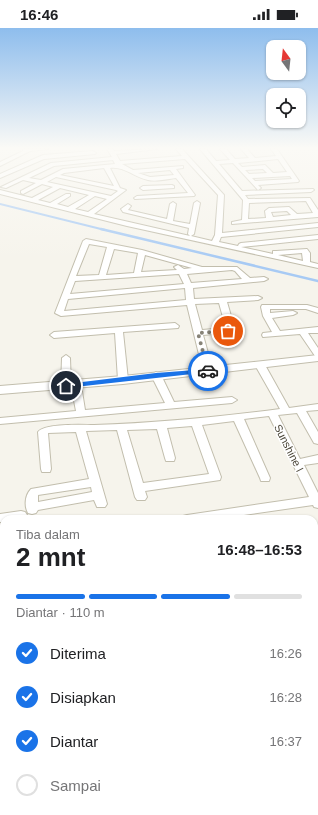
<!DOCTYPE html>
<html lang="id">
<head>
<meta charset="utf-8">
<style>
  body { margin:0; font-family:Helvetica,sans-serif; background:#f2f2f2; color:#202124; height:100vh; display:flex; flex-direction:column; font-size:15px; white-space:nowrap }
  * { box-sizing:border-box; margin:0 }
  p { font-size:13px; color:#757577 }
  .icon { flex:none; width:22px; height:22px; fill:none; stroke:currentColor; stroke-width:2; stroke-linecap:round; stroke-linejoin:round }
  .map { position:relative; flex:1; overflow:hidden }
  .side { position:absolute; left:0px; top:487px; width:318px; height:300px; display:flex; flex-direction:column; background:#fff; border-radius:12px 12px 0 0; box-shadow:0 1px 3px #0004 }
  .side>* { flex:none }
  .needle { width:26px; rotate:345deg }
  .tools { position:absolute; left:266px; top:12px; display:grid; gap:8px }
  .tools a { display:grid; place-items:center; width:40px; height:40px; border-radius:8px; background:#fff; box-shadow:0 1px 3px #0004; font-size:20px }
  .pin { position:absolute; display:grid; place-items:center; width:34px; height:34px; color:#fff; margin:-17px; border:2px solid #fff; border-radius:50%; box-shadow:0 1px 4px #0007 }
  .courier { position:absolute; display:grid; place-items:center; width:40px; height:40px; margin:-20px; border:3px solid #1a73e8; border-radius:50%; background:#fff; color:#222; box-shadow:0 1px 5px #0007 }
  .headline em { font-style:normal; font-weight:700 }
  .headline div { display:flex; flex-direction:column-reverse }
  .headline { display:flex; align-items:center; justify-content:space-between; height:68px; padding:0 16px }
  h1 { font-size:26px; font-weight:700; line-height:30px }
  .bar { display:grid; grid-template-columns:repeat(4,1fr); gap:6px 4px; align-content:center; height:48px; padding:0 16px }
  .bar i { height:5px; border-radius:3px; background:#e0e0e0 }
  .bar .selected { background:#1a73e8 }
  .bar p { grid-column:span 4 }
  ol { padding:0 16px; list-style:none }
  li { display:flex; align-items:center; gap:12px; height:44px }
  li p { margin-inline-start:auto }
  li .icon { padding:4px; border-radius:50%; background:#1a73e8; color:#fff; stroke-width:4 }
  li:last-child { color:#757577 }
  li i { width:22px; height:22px; border:2px solid #e0e0e0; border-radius:50% }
  .status { display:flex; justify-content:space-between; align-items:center; height:28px; padding:0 20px; background:#fff; direction:ltr }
  .status svg { height:11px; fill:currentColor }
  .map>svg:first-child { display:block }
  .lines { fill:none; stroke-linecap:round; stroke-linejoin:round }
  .stream-far1 { stroke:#a7caf4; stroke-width:2 }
  .stream { stroke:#a7caf4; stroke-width:2.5 }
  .minor-casing { stroke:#c2bead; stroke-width:2 }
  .tertiary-casing { stroke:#c2bead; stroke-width:2 }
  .minor { fill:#fff; fill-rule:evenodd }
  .tertiary { fill:#fff; fill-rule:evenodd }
  .route { fill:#1a73e8 }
  .done { stroke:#878377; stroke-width:4; stroke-dasharray:0 7.2 }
  .labels { text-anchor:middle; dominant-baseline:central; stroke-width:3; stroke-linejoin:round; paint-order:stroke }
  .street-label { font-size:11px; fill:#4b4638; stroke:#fff }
</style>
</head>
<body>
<div class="status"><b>16:46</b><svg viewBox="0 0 49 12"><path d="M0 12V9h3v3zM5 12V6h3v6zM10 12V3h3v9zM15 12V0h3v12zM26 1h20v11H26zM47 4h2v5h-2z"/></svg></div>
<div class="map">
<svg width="318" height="787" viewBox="0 0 318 787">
  <rect width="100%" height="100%" fill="#f6f4ec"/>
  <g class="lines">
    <path class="stream-far1" d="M0 176 105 202"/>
    <path class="stream" d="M101 201 318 253"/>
    <g class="minor-casing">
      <path id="minor" d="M23 121H48L30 123 0 138V134L23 123Z
        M107 121H113L114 123 157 121 116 126 120 133 182 128 176 121H182L224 167 222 205 318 195V199L221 209 219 214 238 218 239 216 241 215 318 207V211L241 219 273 226V223H276L307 221 310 225V234L318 236V240L127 198 0 166V162L32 170 53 159 42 156 23 166 21 165V163L36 155 23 152 6 160 1 159 51 135 112 129ZM185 131 218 167 215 207 212 213 191 208 194 206 200 175 197 173 194 175 190 196 173 193 176 176 173 174 170 176 167 191 128 182 131 178 128 176 121 181 123 184 189 200 188 206 190 208 94 186 126 162 120 160 110 140C124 138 134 149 148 152 156 154 168 151 176 150L188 165 137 168 134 170 135 171 194 168 195 167 176 141 183 140V138L133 142 122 136ZM113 132 115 136 63 141 41 152 29 150 54 138ZM104 140 114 158 60 147 64 145ZM170 142 174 147 150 149 138 145ZM56 149 116 162 118 163 111 168 47 154ZM60 160 89 167 68 179 57 176 70 168V166H66L50 175 38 172ZM95 168 107 171 88 184 75 181ZM302 225 303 233 278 227Z
        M200 121H206L216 133 230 132 220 121H226L235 131 249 130 241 121H247L255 130 276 128 271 121H277L299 153 298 154 258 157 261 160 258 162 233 135 219 136 242 163 313 161 314 162 311 164 245 167 248 171 310 170 318 182V189L232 196V194L242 192 243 172ZM278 131 287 144 273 145 265 137 242 139 238 135ZM263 141 267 145 249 146 245 142ZM290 148 292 151 255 153 252 150ZM306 173 313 185 297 186 289 179 269 180 265 183 266 190 248 191 249 175ZM287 183 291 187 273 189 271 184Z
        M93 123 96 125 95 126 44 131 0 150V146L43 127Z
        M172 157 174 158V160L143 162 140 160 143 158Z
        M86 211 142 222 202 239H237L250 250 264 249 268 251 264 253 193 260 194 271 258 268 262 270 258 272 227 274 235 302 234 304 203 307 213 343 208 346 203 343 187 277 61 288 55 285 83 213ZM89 216 107 219 99 247 76 248ZM114 221 138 225 134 245 106 247ZM145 227 192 240 184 241 178 237 174 239 177 242 141 244ZM232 242 235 243 242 251 191 255 187 246ZM179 246 184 256 70 266 75 253ZM185 260 186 272 64 283 68 271ZM219 275 226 300 202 302 195 276Z
        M262 277H307L318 280V285L306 281H270V285L293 283 297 285 293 287 272 290 280 303 318 299V305H308L318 320V329L315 328 300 306 263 309 262 307 263 305 272 304 263 288 261 279Z
        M175 295 179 298 178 300 123 304 128 352 123 355 118 352 115 305 54 310 50 307 54 304Z
        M66 327 70 330 71 358 66 361 61 358 62 330Z
        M260 334 265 337 289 380 318 376V382L306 383 318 404V416L314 415 297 385 278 387 300 431 318 427V435L304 437 318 465V480L314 479 313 477 216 491H181L183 488 187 487 309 469 269 388 244 391 270 450 269 453H261L260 450 234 393 202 397 221 449 220 452 145 463 147 469 145 472H137L135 469 117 402 86 403 107 476 105 479H97L94 472 38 482 36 485 32 486 28 485C24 478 25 467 31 461L89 451 76 404 48 405 51 441 50 444H42L41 441 38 404C45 395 82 397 94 397 156 395 218 389 280 381L255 337ZM192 398 209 446 143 455 127 402 157 401 165 430 166 433H174L175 430 167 400ZM91 459 92 464 38 474V467Z
        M156 344 161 347 174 374 232 369 237 372 232 375 0 396V390L76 383 71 357 76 354 81 357 85 382 165 375 151 347Z
        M21 483 25 484 27 487 25 490 4 491V494H0V486Z
        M0 510H4V520H0Z
        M314 514H318V524H314Z
        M0 520 4 522V533L0 531Z
        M318 551V561L314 562V552Z
        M314 622 318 623V636L314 635Z
        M4 666V680L0 681V667Z
        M314 676 318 678V692L314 690Z
        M314 745 318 746V762L314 761Z
        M78 783H94L95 787H79Z
        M101 783H118L117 787H100Z
        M184 783H200L199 787H183Z
        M277 783H293L292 787H276Z"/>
    </g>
    <g class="tertiary-casing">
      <path id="tertiary" d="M318 327V333L123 356 0 366V358L123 348Z"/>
    </g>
    <use href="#minor" class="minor"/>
    <use href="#tertiary" class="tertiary"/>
  </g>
  <linearGradient id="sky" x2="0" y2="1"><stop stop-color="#8ebded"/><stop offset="0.52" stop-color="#fbfaf6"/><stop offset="1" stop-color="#fbfaf6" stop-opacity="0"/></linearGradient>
  <rect width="318" height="231" fill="url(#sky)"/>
  <path class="route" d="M208 341 210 342V344L66 360 63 358 66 356 156 345Z"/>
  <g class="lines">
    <path class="done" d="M208 343 198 305 228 303"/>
  </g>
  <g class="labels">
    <g class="street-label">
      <text transform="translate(289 420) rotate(63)">Sunshine I</text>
    </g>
  </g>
</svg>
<div class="tools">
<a><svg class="needle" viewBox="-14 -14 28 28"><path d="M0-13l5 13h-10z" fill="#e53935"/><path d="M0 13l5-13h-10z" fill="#757577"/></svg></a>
<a><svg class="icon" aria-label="locate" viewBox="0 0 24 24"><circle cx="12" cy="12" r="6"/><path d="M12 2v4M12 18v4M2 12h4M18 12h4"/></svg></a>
</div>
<div class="pin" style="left:228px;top:303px;background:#ea580c"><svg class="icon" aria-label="bag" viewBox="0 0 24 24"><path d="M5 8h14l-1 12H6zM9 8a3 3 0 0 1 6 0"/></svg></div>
<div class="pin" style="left:66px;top:358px;background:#1f2937"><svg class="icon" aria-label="home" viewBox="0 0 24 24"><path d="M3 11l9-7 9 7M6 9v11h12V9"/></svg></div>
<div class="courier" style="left:208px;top:343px"><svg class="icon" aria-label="car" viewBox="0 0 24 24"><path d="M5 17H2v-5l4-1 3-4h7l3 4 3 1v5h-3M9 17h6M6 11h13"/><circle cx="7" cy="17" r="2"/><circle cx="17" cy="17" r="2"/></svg></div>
<section class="side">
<div class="headline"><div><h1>2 mnt</h1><p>Tiba dalam</p></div><em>16:48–16:53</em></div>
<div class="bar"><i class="selected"></i><i class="selected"></i><i class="selected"></i><i></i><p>Diantar · 110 m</p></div>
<ol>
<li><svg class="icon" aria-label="check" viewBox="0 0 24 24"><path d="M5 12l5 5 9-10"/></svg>Diterima<p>16:26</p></li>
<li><svg class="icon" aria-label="check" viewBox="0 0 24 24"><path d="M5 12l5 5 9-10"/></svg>Disiapkan<p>16:28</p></li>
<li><svg class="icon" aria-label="check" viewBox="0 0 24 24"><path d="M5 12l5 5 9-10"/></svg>Diantar<p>16:37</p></li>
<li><i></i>Sampai</li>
</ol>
</section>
</div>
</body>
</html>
